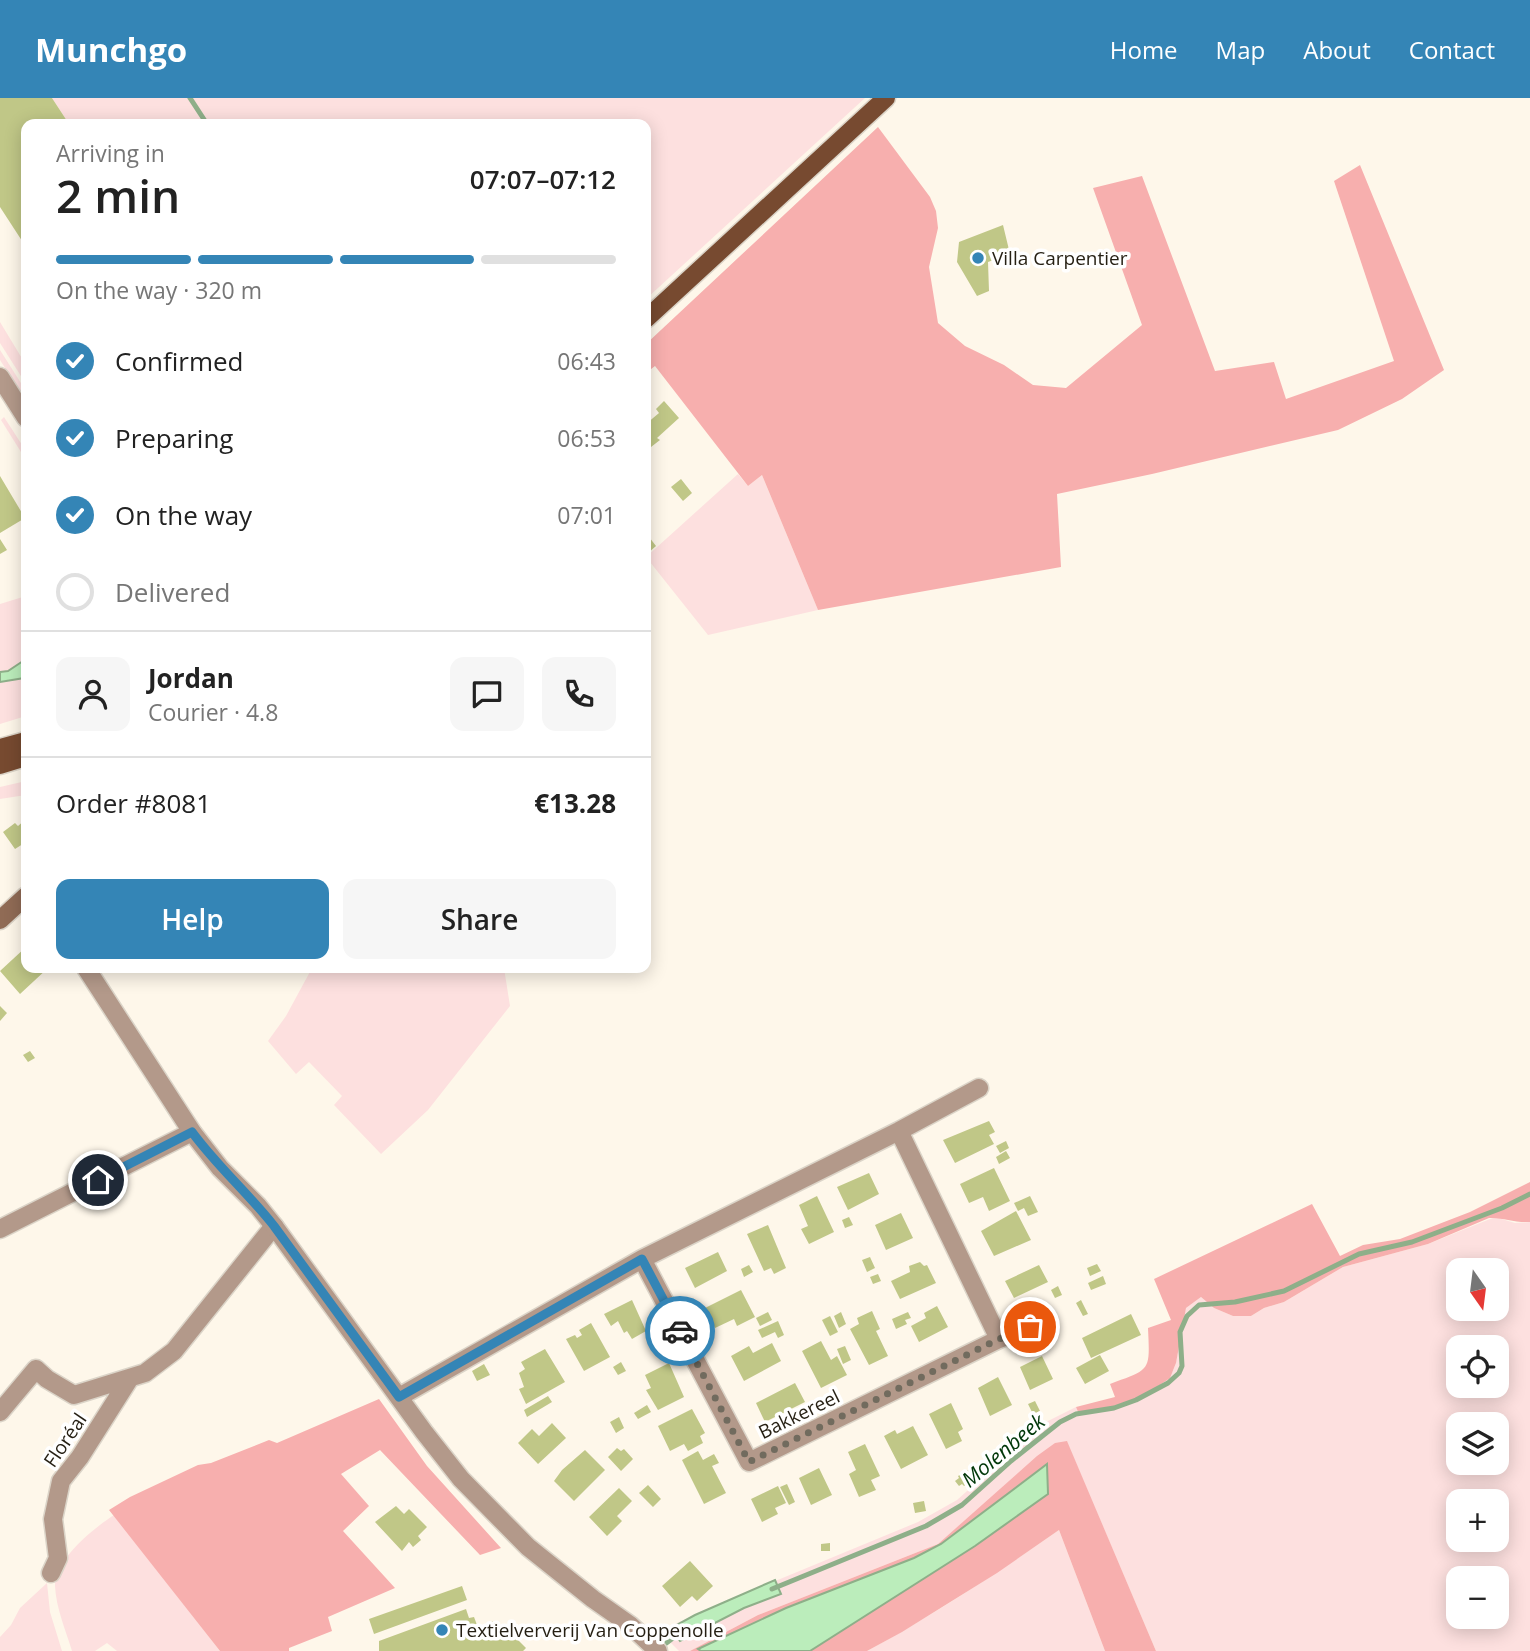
<!DOCTYPE html>
<html lang="en">
<head>
<meta charset="utf-8">
<style>
  body { margin:0; font-family:"Open Sans",sans-serif; background:#f6f6f6; color:#222; height:100vh; display:flex; flex-direction:column; font-size:26px; white-space:nowrap }
  * { box-sizing:border-box; margin:0 }
  p { font-size:23px; color:#767676 }
  .icon { flex:none; width:38px; height:38px; fill:none; stroke:currentColor; stroke-width:2; stroke-linecap:round; stroke-linejoin:round }
  .map { position:relative; flex:1; overflow:hidden }
  .side { position:absolute; left:21px; top:21px; width:630px; height:854px; display:flex; flex-direction:column; background:#fff; border-radius:14px; box-shadow:0 4px 18px #0003 }
  .side>* { flex:none }
  .needle { width:46px; rotate:166deg }
  .controls { position:absolute; left:1446px; top:1160px; display:grid; gap:14px }
  .controls a { display:grid; place-items:center; width:63px; height:63px; border-radius:14px; background:#fff; box-shadow:0 4px 18px #0003; font-size:35px }
  .pin { position:absolute; display:grid; place-items:center; width:60px; height:60px; color:#fff; margin:-30px; border:4px solid #fff; border-radius:50%; box-shadow:0 2px 7px #0007 }
  .courier { position:absolute; display:grid; place-items:center; width:70px; height:70px; margin:-35px; border:5px solid #3485b6; border-radius:50%; background:#fff; color:#222; box-shadow:0 2px 9px #0007 }
  .head em { font-style:normal; font-weight:600 }
  .head div { display:flex; flex-direction:column-reverse }
  .head { display:flex; align-items:center; justify-content:space-between; height:119px; padding:0 35px }
  h1 { font-size:46px; font-weight:600; line-height:52px }
  .bar { display:grid; grid-template-columns:repeat(4,1fr); gap:10px 7px; align-content:center; height:84px; padding:0 35px }
  .bar i { height:9px; border-radius:5px; background:#e0e0e0 }
  .bar .selected { background:#3485b6 }
  .bar p { grid-column:span 4 }
  .line { display:flex; align-items:center; gap:18px; padding:0 35px; border-top:2px solid #e0e0e0 }
  .line div { flex:1 }
  .round { display:grid; place-items:center; flex:none; width:74px; height:74px; border-radius:14px; background:#f6f6f6 }
  ol { padding:0 35px; list-style:none }
  li { display:flex; align-items:center; gap:21px; height:77px }
  li p { margin-inline-start:auto }
  li .icon { padding:7px; border-radius:50%; background:#3485b6; color:#fff; stroke-width:4 }
  li:last-child { color:#767676 }
  li i { width:38px; height:38px; border:4px solid #e0e0e0; border-radius:50% }
  .primary-button { display:flex; gap:14px; margin-top:auto; padding:14px 35px }
  .primary-button a { flex:1; height:80px; border-radius:14px; background:#3485b6; color:#fff; font-size:28px; font-weight:600; line-height:80px; text-align:center }
  .primary-button a+a { background:#f6f6f6; color:#222 }
  header { display:flex; align-items:center; gap:42px; box-sizing:border-box; height:98px; padding:0 35px; background:#3485b6; color:#fff }
  header strong { font-size:33px }
  nav { display:flex; gap:38px; margin-inline-start:auto; font-size:24px }
  .map>svg:first-child { display:block }
  .green { fill:#fde0df; fill-rule:evenodd }
  .forest { fill:#f7afae }
  .water { fill:#bbedbb; stroke:#8eaf89; stroke-width:2 }
  .lines { fill:none; stroke-linecap:round; stroke-linejoin:round }
  .stream { stroke:#8eaf89; stroke-width:5 }
  .building { fill:#c0c787 }
  .minor-casing { stroke:#dbd4c8; stroke-width:21 }
  .tertiary-casing { stroke:#dbd4c8; stroke-width:21 }
  .secondary-casing { stroke:#dbd4c8; stroke-width:21 }
  .primary-casing { stroke:#dbd4c8; stroke-width:21 }
  .minor { stroke:#b3998a; stroke-width:18 }
  .tertiary { stroke:#b3998a; stroke-width:18 }
  .secondary { stroke:#906b55; stroke-width:18 }
  .primary { stroke:#774a30; stroke-width:18 }
  .done { stroke:#716b5e; stroke-width:7; stroke-dasharray:0 12.6 }
  .route { stroke:#3485b6; stroke-width:9 }
  .poi-dot { fill:#3485b6; stroke:#fff; stroke-width:2.5 }
  .labels { text-anchor:middle; dominant-baseline:central; stroke-width:7; stroke-linejoin:round; paint-order:stroke }
  .poi-label { font-size:19px; fill:#251f13; stroke:#fff; text-anchor:start }
  .street-label { font-size:19px; fill:#251f13; stroke:#fff }
  .water-label { font-size:21px; font-style:italic; fill:#013709; stroke:#fff }
</style>
</head>
<body>
<header>
<strong>Munchgo</strong>
<nav><a>Home</a><a>Map</a><a>About</a><a>Contact</a></nav>
</header>
<div class="map">
<svg width="1530" height="1553" viewBox="0 0 1530 1553">
  <rect width="100%" height="100%" fill="#fef7ea"/>
  <path class="green" d="M52 0H865L646 201V26H69Z
    M0 224 26 267V286L0 245Z
    M0 252 26 293V303L0 262Z
    M4 319 26 353V362L1 322Z
    M738 376 748 388 762 377 818 512 708 537 646 459Z
    M26 498V618L0 626V506Z
    M26 683V697L0 701V689Z
    M312 870H504L510 908 428 1012 381 1056 334 1007 342 998 309 964 296 976 268 943 286 918Z
    M1495 1119 1515 1125 1530 1124V1553H1156L1067 1344 979 1410 938 1446 758 1517 690 1553H679L659 1533 729 1502 918 1424 957 1402 1042 1326 1076 1309 1080 1316C1109 1310 1169 1298 1176 1264 1180 1246 1181 1227 1186 1210L1201 1199 1214 1210 1233 1218H1251L1264 1210 1284 1204 1343 1169 1428 1146ZM1458 1172H1496V1211H1458ZM1458 1250H1496V1288H1458ZM1458 1326H1496V1365H1458ZM1458 1404H1496V1442H1458ZM1458 1480H1496V1519H1458Z
    M114 1417 220 1553H117L107 1545 95 1553H72C66 1533 56 1510 55 1488 54 1462 94 1430 114 1417Z
    M1059 1432 1105 1553H867C934 1517 997 1475 1059 1432Z
    M47 1485 50 1514 62 1553H0V1539L11 1527 20 1510Z"/>
  <path class="forest" d="M878 29 930 99 936 113 938 130 929 169 938 225 965 248 1004 267 1033 287 1066 290 1142 227 1093 90 1142 78 1215 273 1274 264 1286 301 1394 263 1334 83 1360 67 1444 272 1402 301 1338 332 1152 376 1057 396 1061 469 818 512 762 377 748 388 655 268 646 275V246Z
    M1530 1084V1124C1514 1125 1502 1119 1489 1120L1428 1146 1343 1169 1284 1204 1264 1210 1251 1218H1233L1214 1210 1201 1199 1186 1210 1176 1265 1170 1280 1154 1291 1127 1305 1079 1316 1076 1309 1115 1299 1110 1286C1151 1271 1150 1274 1148 1230L1171 1222 1154 1181 1312 1106 1340 1158 1363 1147 1400 1141 1470 1114Z
    M379 1301 427 1368 501 1450 480 1457 380 1352 341 1376 369 1408 343 1433 395 1490 328 1519 332 1533 289 1550V1553H220L109 1412 130 1399 198 1367 211 1365 269 1342 277 1345Z
    M1067 1343 1156 1553H1105L1059 1432 997 1475 902 1534 867 1553H690L758 1517 938 1446 1037 1358 1055 1345Z"/>
  <path class="water" d="M26 561V577L24 580 0 584V574L8 573Z
    M1047 1366 1048 1396 975 1448 810 1553H701L698 1551 786 1510 914 1460 941 1446Z
    M775 1482 781 1496 744 1510 680 1543 671 1530 695 1517Z"/>
  <g class="lines">
    <path class="stream" d="M190 0 207 26
      M772 1491 926 1428 962 1407 1011 1363 1060 1324 1076 1316 1114 1310 1136 1302 1168 1285 1179 1275 1182 1268 1180 1234 1187 1218 1199 1207 1235 1204 1284 1193 1359 1156 1412 1144 1502 1110 1530 1096
      M661 1549 681 1534"/>
  </g>
  <path class="building" d="M0 0H52L69 26H26V149L0 109Z
    M1003 127 1010 156 988 164 989 193 977 198 957 164 959 144Z
    M664 303 679 320 657 340 660 342 651 349 646 344V326L659 315 656 311Z
    M0 378 25 420 0 435Z
    M681 381 692 395 683 403 671 389Z
    M646 435 656 448 648 455 646 452Z
    M0 441 7 452 0 456Z
    M26 721V744L15 751 3 734 15 725 18 728Z
    M26 849V870H48L20 896 0 873Z
    M0 908 7 915 0 923Z
    M30 953 35 960 28 964 23 957Z
    M989 1023 995 1034 989 1037 994 1046 955 1065 943 1042Z
    M1006 1043 1009 1050 1000 1055 996 1048Z
    M1006 1053 1010 1060 999 1066 996 1059Z
    M994 1070 1010 1103 989 1113 983 1099 969 1105 960 1086Z
    M869 1075 879 1096 848 1112 837 1089Z
    M817 1098 834 1134 809 1146 801 1131 808 1128 799 1107Z
    M1030 1098 1038 1114 1028 1118 1024 1110 1018 1113 1014 1105Z
    M1016 1113 1031 1142 994 1158 981 1133Z
    M901 1115 913 1140 886 1152 875 1127Z
    M849 1119 853 1127 845 1130 842 1122Z
    M768 1127 786 1170 774 1176 771 1170 764 1173 747 1136Z
    M718 1154 727 1173 695 1190 685 1170Z
    M870 1159 875 1170 867 1174 862 1162Z
    M920 1164 924 1168 927 1167 936 1185 900 1201 891 1183 910 1174 909 1168Z
    M1097 1166 1101 1173 1090 1178 1087 1170Z
    M749 1167 753 1174 744 1179 741 1171Z
    M1039 1167 1048 1184 1014 1200 1005 1183Z
    M878 1176 881 1183 873 1186 870 1179Z
    M1103 1178 1106 1186 1091 1192 1088 1185Z
    M1058 1188 1062 1197 1055 1200 1051 1192Z
    M741 1192 755 1219 737 1228 734 1221 715 1230 705 1210Z
    M632 1202 646 1233 632 1241 627 1233 624 1235 618 1223 611 1228 604 1216Z
    M1081 1202 1088 1216 1083 1218 1076 1205Z
    M937 1208 948 1229 919 1244 911 1228 926 1220 924 1215Z
    M872 1213 880 1231 876 1233 888 1258 869 1267 850 1231 859 1226 857 1220Z
    M768 1214 772 1222 760 1228 756 1220Z
    M841 1214 846 1226 839 1230 834 1218Z
    M908 1214 911 1220 905 1222 907 1226 896 1231 892 1221Z
    M1131 1216 1141 1237 1091 1260 1082 1240Z
    M830 1218 838 1234 830 1238 822 1222Z
    M778 1223 784 1237 778 1240 775 1234 762 1240 758 1232Z
    M591 1225 610 1259 584 1273 566 1241 575 1237 577 1240 582 1237 579 1232Z
    M821 1243 831 1262 837 1258 847 1277 821 1290 802 1253Z
    M772 1245 781 1263 744 1283 731 1258 749 1248 753 1255Z
    M845 1248 851 1262 843 1266 837 1251Z
    M545 1251 565 1284 526 1306 519 1291 524 1289 519 1275 525 1271 521 1264Z
    M1100 1257 1109 1273 1085 1286 1076 1270Z
    M1042 1258 1053 1281 1030 1292 1020 1269Z
    M621 1264 626 1273 618 1277 613 1269Z
    M669 1265 684 1299 658 1312 646 1292 651 1290 645 1277Z
    M484 1266 490 1277 477 1283 472 1273Z
    M998 1279 1012 1307 990 1318 978 1290Z
    M795 1285 805 1304 765 1324 756 1305Z
    M548 1298 552 1304 527 1319 524 1312Z
    M1035 1303 1040 1313 1033 1316 1028 1306Z
    M951 1305 963 1331 958 1334 962 1343 946 1351 929 1316Z
    M647 1307 651 1314 638 1321 634 1315Z
    M692 1311 705 1335 700 1338 703 1345 688 1353 684 1346 670 1353 658 1328Z
    M619 1319 624 1330 616 1335 610 1324Z
    M552 1325 566 1340 538 1366 518 1345 532 1331 539 1338Z
    M913 1328 928 1357 901 1371 884 1338 895 1332 897 1336Z
    M865 1346 880 1378 871 1382 876 1392 859 1399 849 1376 856 1372 848 1354Z
    M617 1350 621 1353 624 1351 633 1361 621 1373 608 1359Z
    M585 1352 605 1372 574 1403 554 1383 562 1372Z
    M698 1353 703 1362 714 1356 719 1365 712 1368 726 1395 704 1406 682 1362Z
    M819 1370 832 1397 811 1407 799 1380Z
    M968 1372 970 1375 972 1374 975 1378 972 1380 974 1382 964 1388 962 1386 959 1388 955 1383 959 1380 958 1378Z
    M787 1386 795 1404 789 1407 780 1389Z
    M648 1387 661 1401 653 1409 639 1395Z
    M778 1388 786 1405 775 1410 778 1416 762 1424 751 1401Z
    M619 1390 632 1403 617 1418 622 1423 607 1438 589 1419Z
    M924 1403 926 1413 915 1415 913 1405Z
    M396 1408 404 1416 409 1411 427 1429 418 1438 421 1442 413 1449 409 1444 402 1453 375 1424Z
    M830 1445V1453H821V1446Z
    M690 1463 713 1488 697 1503 692 1498 680 1509 662 1488Z
    M462 1488 467 1502 374 1536 369 1521Z
    M466 1511 469 1520 474 1519 480 1535 492 1523 499 1530 503 1527 526 1550 523 1553H379V1543Z"/>
  <g class="lines">
    <g class="minor-casing">
      <path id="minor" d="M0 279 26 320
        M899 1033 999 1241
        M0 1131 192 1034
        M642 1161 749 1364 999 1241 1030 1229
        M399 1299 642 1161 899 1033 979 990
        M0 1314 36 1271 47 1281 74 1297 145 1275 174 1253 274 1128
        M51 1475 58 1460 53 1421 61 1383 80 1359 130 1280"/>
    </g>
    <g class="tertiary-casing">
      <path id="tertiary" d="M86 870 192 1034 220 1070 258 1108 274 1128 424 1334 461 1381 528 1449 593 1501 630 1527 658 1553"/>
    </g>
    <g class="secondary-casing">
      <path id="secondary" d="M0 822 26 798"/>
    </g>
    <g class="primary-casing">
      <path id="primary" d="M646 221 886 0
        M0 650 26 643
        M0 667 26 659"/>
    </g>
    <use href="#minor" class="minor"/>
    <use href="#tertiary" class="tertiary"/>
    <use href="#secondary" class="secondary"/>
    <use href="#primary" class="primary"/>
  </g>
  <g class="lines">
    <path class="done" d="M680 1233 749 1364 999 1241 1030 1229"/>
    <path class="route" d="M98 1082 192 1034C217 1068 248 1095 274 1128L399 1299 642 1161 680 1233"/>
  </g>
  <g class="poi-dot">
    <circle cx="978" cy="160" r="7"/>
    <circle cx="442" cy="1532" r="7"/>
  </g>
  <g class="labels">
    <g class="poi-label">
      <text x="992" y="160">Villa Carpentier</text>
      <text x="456" y="1532">Textielververij Van Coppenolle</text>
    </g>
    <g class="street-label">
      <text transform="translate(799 1316) rotate(-26)">Bakkereel</text>
      <text transform="translate(65 1342) rotate(-56)">Floréal</text>
    </g>
    <g class="water-label">
      <text transform="translate(1003 1352) rotate(-40)">Molenbeek</text>
    </g>
  </g>
</svg>
<div class="controls">
<a><svg class="needle" viewBox="-14 -14 28 28"><path d="M0-13l5 13h-10z" fill="#e53935"/><path d="M0 13l5-13h-10z" fill="#767676"/></svg></a>
<a><svg class="icon" aria-label="locate" viewBox="0 0 24 24"><circle cx="12" cy="12" r="6"/><path d="M12 2v4M12 18v4M2 12h4M18 12h4"/></svg></a>
<a><svg class="icon" aria-label="layers" viewBox="0 0 24 24"><path d="M12 4l9 5-9 5-9-5zM3 14l9 5 9-5"/></svg></a>
<a>+</a>
<a>−</a>
</div>
<div class="pin" style="left:1030px;top:1229px;background:#ea580c"><svg class="icon" aria-label="bag" viewBox="0 0 24 24"><path d="M5 8h14l-1 12H6zM9 8a3 3 0 0 1 6 0"/></svg></div>
<div class="pin" style="left:98px;top:1082px;background:#1f2937"><svg class="icon" aria-label="home" viewBox="0 0 24 24"><path d="M3 11l9-7 9 7M6 9v11h12V9"/></svg></div>
<div class="courier" style="left:680px;top:1233px"><svg class="icon" aria-label="car" viewBox="0 0 24 24"><path d="M5 17H2v-5l4-1 3-4h7l3 4 3 1v5h-3M9 17h6M6 11h13"/><circle cx="7" cy="17" r="2"/><circle cx="17" cy="17" r="2"/></svg></div>
<section class="side">
<div class="head"><div><h1>2 min</h1><p>Arriving in</p></div><em>07:07–07:12</em></div>
<div class="bar"><i class="selected"></i><i class="selected"></i><i class="selected"></i><i></i><p>On the way · 320 m</p></div>
<ol>
<li><svg class="icon" aria-label="check" viewBox="0 0 24 24"><path d="M5 12l5 5 9-10"/></svg>Confirmed<p>06:43</p></li>
<li><svg class="icon" aria-label="check" viewBox="0 0 24 24"><path d="M5 12l5 5 9-10"/></svg>Preparing<p>06:53</p></li>
<li><svg class="icon" aria-label="check" viewBox="0 0 24 24"><path d="M5 12l5 5 9-10"/></svg>On the way<p>07:01</p></li>
<li><i></i>Delivered</li>
</ol>
<div class="line" style="height:126px"><a class="round"><svg class="icon" aria-label="person" viewBox="0 0 24 24"><circle cx="12" cy="8" r="4"/><path d="M4 21q1-7 8-7t8 7"/></svg></a><div><b>Jordan</b><p>Courier · 4.8</p></div><a class="round"><svg class="icon" aria-label="chat" viewBox="0 0 24 24"><path d="M4 5h16v11H9l-5 4z"/></svg></a><a class="round"><svg class="icon" aria-label="phone" viewBox="0 0 24 24"><path d="M5 4h4l2 5-3 2q2 4 5 5l2-3 5 2v4C11 20 4 13 5 4z"/></svg></a></div>
<div class="line" style="height:91px"><div>Order #8081</div><b>€13.28</b></div>
<div class="primary-button"><a>Help</a><a>Share</a></div>
</section>
</div>
</body>
</html>
